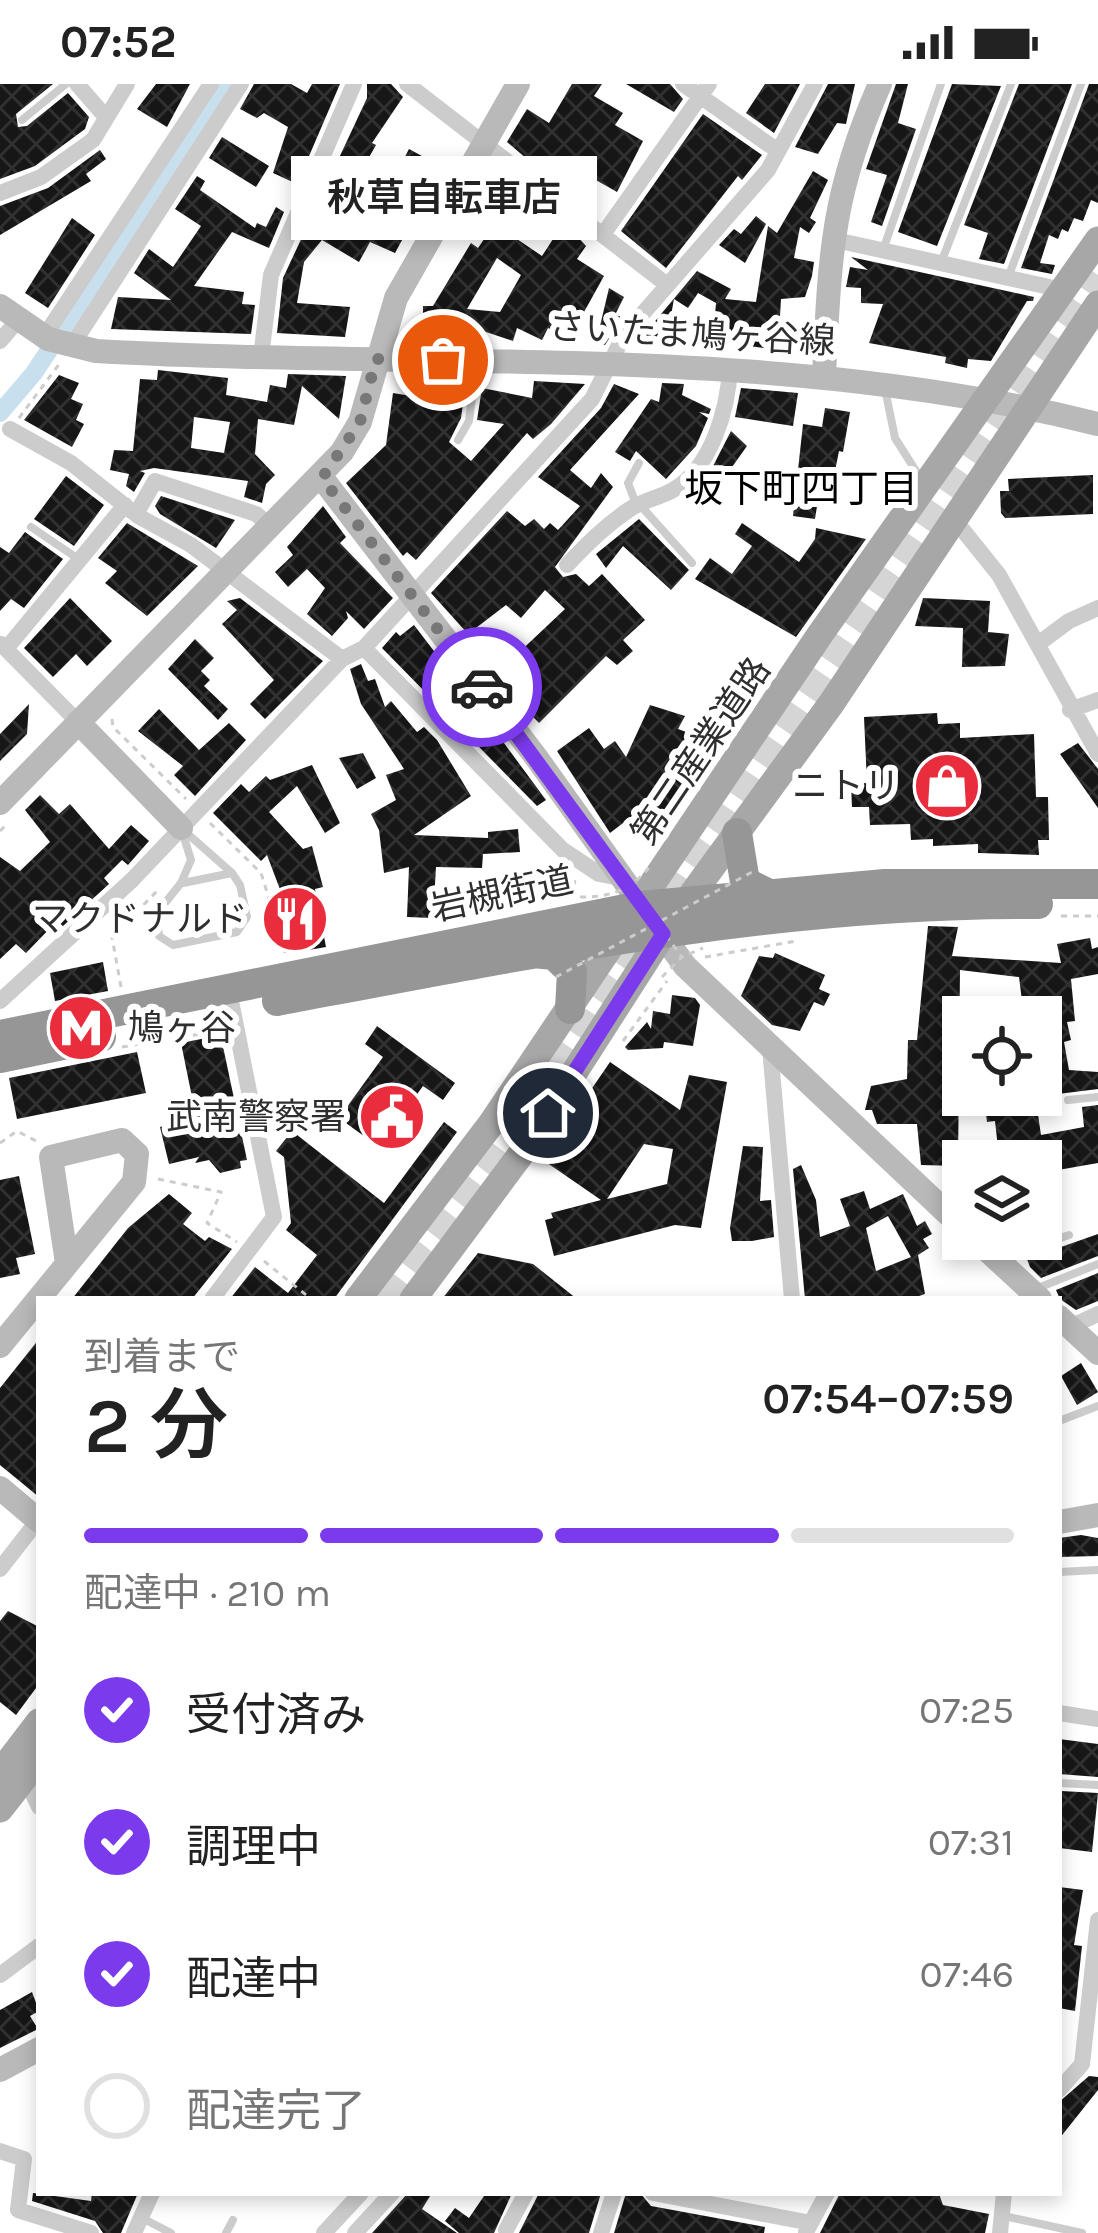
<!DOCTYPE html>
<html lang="ja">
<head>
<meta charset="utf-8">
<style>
  body { margin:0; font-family:Karla,"Noto Sans JP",sans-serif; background:#f6f6f6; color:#222; height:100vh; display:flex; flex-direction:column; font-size:45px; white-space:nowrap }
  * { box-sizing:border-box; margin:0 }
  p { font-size:39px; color:#767676 }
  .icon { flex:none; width:66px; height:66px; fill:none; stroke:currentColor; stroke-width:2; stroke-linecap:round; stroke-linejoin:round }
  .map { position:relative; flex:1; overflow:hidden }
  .drawer { position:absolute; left:36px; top:1212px; width:1026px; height:900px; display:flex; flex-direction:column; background:#fff; border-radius:0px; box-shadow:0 6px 18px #0003 }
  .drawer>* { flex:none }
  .buttons { position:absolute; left:942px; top:912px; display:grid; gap:24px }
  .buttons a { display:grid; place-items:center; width:120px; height:120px; border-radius:0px; background:#fff; box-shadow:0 6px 18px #0003; font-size:60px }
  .pin { position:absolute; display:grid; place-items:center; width:102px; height:102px; color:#fff; margin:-51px; border:6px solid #fff; border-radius:50%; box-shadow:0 3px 12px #0007 }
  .courier { position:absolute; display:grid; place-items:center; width:120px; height:120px; margin:-60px; border:9px solid #7c3aed; border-radius:50%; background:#fff; color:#222; box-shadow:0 3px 15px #0007 }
  .bubble { position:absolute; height:84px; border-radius:0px; background:#fff; box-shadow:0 6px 18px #0003; font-size:39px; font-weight:600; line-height:84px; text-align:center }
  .overview em { font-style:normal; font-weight:600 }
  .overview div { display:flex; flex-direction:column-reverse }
  .overview { display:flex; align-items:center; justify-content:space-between; height:204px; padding:0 48px }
  h1 { font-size:78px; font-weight:600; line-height:90px }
  .bar { display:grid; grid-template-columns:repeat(4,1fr); gap:18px 12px; align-content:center; height:144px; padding:0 48px }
  .bar i { height:15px; border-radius:9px; background:#e0e0e0 }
  .bar .selected { background:#7c3aed }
  .bar p { grid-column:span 4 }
  ol { padding:0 48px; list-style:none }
  li { display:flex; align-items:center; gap:36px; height:132px }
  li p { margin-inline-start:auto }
  li .icon { padding:12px; border-radius:50%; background:#7c3aed; color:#fff; stroke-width:4 }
  li:last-child { color:#767676 }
  li i { width:66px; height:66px; border:6px solid #e0e0e0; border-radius:50% }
  .status { display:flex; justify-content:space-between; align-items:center; height:84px; padding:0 60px; background:#fff; direction:ltr }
  .status svg { height:33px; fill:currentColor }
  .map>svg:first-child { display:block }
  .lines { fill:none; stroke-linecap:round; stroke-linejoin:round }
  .canal { stroke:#c8dfed; stroke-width:18 }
  .building { fill:url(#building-cross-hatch); fill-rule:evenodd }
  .primary-tunnel { stroke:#d5d5d5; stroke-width:27; stroke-dasharray:27 14; stroke-linecap:butt }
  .path { stroke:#ccc; stroke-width:3; stroke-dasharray:6 6; stroke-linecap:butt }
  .lane { stroke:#ccc; stroke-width:8 }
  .street { stroke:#ccc; stroke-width:16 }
  .secondary { stroke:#b9b9b9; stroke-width:24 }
  .primary { stroke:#a7a7a7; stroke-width:27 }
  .highway { stroke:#969696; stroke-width:30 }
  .path-bridge { stroke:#ccc; stroke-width:3; stroke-dasharray:6 6; stroke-linecap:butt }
  .done { stroke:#787878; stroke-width:12; stroke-dasharray:0 21.6 }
  .route { stroke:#7c3aed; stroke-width:15 }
  .labels { text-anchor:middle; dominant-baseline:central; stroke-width:12; stroke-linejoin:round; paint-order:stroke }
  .street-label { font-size:36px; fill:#2f2f2f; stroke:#fff }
  .poi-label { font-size:36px; fill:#2f2f2f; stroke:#fff; text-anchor:end }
  .neighbourhood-label { font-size:39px; fill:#000; stroke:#fff }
</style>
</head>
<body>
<div class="status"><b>07:52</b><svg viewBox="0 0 49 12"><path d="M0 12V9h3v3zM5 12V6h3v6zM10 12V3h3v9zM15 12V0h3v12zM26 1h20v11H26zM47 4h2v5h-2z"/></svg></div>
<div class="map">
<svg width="1098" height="2149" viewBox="0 0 1098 2149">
  <defs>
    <pattern id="building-cross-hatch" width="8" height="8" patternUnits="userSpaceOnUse" patternTransform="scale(3)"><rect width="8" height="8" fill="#161616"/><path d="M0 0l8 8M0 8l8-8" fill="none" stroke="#303030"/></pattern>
  </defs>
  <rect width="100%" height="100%" fill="#fff"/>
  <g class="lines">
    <path class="canal" d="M0 329 34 289 225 0"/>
  </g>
  <path class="building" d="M0 0H53L16 30 18 43 27 42 68 9 89 33 85 45 35 82 0 95Z
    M156 0H190L167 43 137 25Z
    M254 0H291L307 9 312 0H340L297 100 273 89 288 43 264 29 257 34 240 25Z
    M367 0H391L403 13 372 59 376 61 359 91 386 106 389 101 420 123 395 169 370 158 359 178 322 156 304 178 297 219 350 223 345 253 277 249 283 194 367 14Z
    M572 0H602L594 12 623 29 615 41 643 57 617 108 559 75 548 93 507 58 527 25 549 39Z
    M626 0H670L683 15 674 28Z
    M765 0H800L774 49 746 29Z
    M828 0H855L846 40 837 39 818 70 795 63Z
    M896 0H908L898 39 916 45 882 142 871 138 887 91 866 85Z
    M952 0 1001 2 937 162 898 148Z
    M1019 0H1072L1004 180 979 175 988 149 964 141Z
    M1089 0H1098V119L1091 116 1083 137 1074 134 1068 148 1062 145 1058 155 1049 151 1040 179 1055 181 1052 190 1021 184Z
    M703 30 762 71 742 96 738 92 666 184 621 147Z
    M222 53 269 82 256 103 209 74Z
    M409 65 444 84 433 103 400 82Z
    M100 66 106 75 86 90 91 97 0 151V122L48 104Z
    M496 85 536 116 514 153 542 172 564 138 586 162 577 175 604 192 569 255 548 244 542 256 517 244 513 257 483 247 481 259 423 257V222H433L471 159 478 164 493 142 482 136 491 123 478 115ZM497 174 521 191 500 228 467 225Z
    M813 87 828 96 810 134 816 138 809 149 800 143 794 174 814 178 812 192 805 213 781 215 778 266 749 262 750 252 728 251 714 242 716 219 698 209 688 224 674 215 668 248 678 250 675 264 636 260 697 187 731 205 725 215 756 218 768 142 777 149Z
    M197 92 205 97 200 106 255 144 257 139 266 143 276 123 284 128 269 164 232 148 194 202 244 208 242 220 255 221 251 250 111 245 118 213 171 216 134 189 149 165 173 183 201 142 175 125Z
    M756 132 766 140 745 179 719 161 734 145 741 150Z
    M72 134 95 151 48 224 25 209Z
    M851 173 1034 213 1033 217H1027L991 277 968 275 967 284 945 279 946 273 869 259 883 220 861 219V204L846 203 850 183 868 186Z
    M609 204 624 213 615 231 623 233 605 261 596 259Z
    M158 286 228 294 226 311 267 318 270 301 286 304 288 290 346 292 339 335 302 302 294 341 258 335 255 370 275 391 266 400 262 419 244 413 248 397 154 384 140 387 145 389 134 408 126 402 129 390 110 386 114 366 133 367 140 295 157 296ZM194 333 230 338 224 369 191 364Z
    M59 291 79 299 71 315 83 320 76 336 84 340 72 363 24 336Z
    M413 294 466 299 461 334 449 358 471 377 504 340 477 336 482 304 532 314 534 297 585 300 551 340 533 355 527 349 416 476 407 468 403 472 346 399 386 361 393 309 411 312Z
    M662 299 684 300 682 311 711 325 709 330 699 328 708 334 696 362 666 395 636 367 630 377 615 368 651 315 659 318Z
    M614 300 639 310 570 386 591 404 601 389 613 403 555 483 563 493 576 490 589 502 602 490 645 536 623 556 633 567 617 581 606 572 539 639 494 592 565 525 545 506 521 534 506 521 468 550 431 509 507 427 525 442 534 435 544 445 550 439 558 446 580 422 538 393 601 324Z
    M741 304 798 309 793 342 735 333Z
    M825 324 850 328 843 368 839 367 835 387 823 384 815 435 793 432 803 340 822 343Z
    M731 347 747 362 722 397 710 388Z
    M1093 391V430L1005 434 1001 429 1000 407H1009L1008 395Z
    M66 392 104 421 74 462 34 435Z
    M161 412 235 436 216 464 160 430 155 422Z
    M323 422 346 453 340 459 393 514 364 545 346 527 348 534 332 552 307 530 325 504 307 485 288 503 275 488 293 471 287 463Z
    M639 435 689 486 671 506 623 462 606 484 596 470Z
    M127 439 198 482 147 532 105 499 117 487 98 474Z
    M742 439 799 478 815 455 816 444 866 455 796 553 695 495 710 474 732 490 752 462 735 450Z
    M25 448 63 475 24 524 11 515 0 527V463L9 469Z
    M70 514 112 557 87 582 76 570 53 593 24 564Z
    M240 514 323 577 265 635 250 620 274 596 222 540 237 526 227 517Z
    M923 514 990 517 988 548 1009 550 1005 582 962 583 963 544 915 542Z
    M414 541 450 588 442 597 460 615 467 610 477 623 471 628 496 660 501 655 546 716 537 722 382 564 396 548 400 552Z
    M195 555 214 574 201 587 210 596 204 602 228 625 218 636 168 585Z
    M361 580 368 597 375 595 385 623 391 617 417 648 424 643 437 656 471 712 414 751 488 754V748L518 745 520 768 483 770 482 784 436 783 433 834 407 833 409 783 384 789 379 746 371 730 396 716 386 691 404 685 361 620 350 585Z
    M29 620 27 650 0 677V650Z
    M650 621 685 632 678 645 711 657 697 699 692 698 663 745 648 754 631 733 610 749 557 667 589 644 604 665 615 657 626 673Z
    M159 625 199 666 229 639 246 656 195 712 174 691 183 682 138 647Z
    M937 629 938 640 960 639V654L1034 650 1036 713H1048L1049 756H1038L1039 771 978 769V760L933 762V755L911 756 910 740 870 741 869 723H852L851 700 867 699 864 633Z
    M1078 659 1098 685V724L1060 670Z
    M363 669 376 694 357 705 339 674Z
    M312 681 340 739 325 749 297 702 269 728 303 765 312 762 323 803 315 805 326 863 292 869 281 808 267 771 261 777 213 729 241 700 249 708 266 692 270 696Z
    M40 711 59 730 70 720 109 765 131 741 149 757 128 781 122 776 104 794 109 800 63 842 57 837 26 869 16 860 0 875V773L20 787 50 758 25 726Z
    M928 842 958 843 952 872 1061 879 1057 860 1090 854 1092 865 1098 863V890L1071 895 1075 937 1067 938 1071 956 1064 958 1069 986 1098 988V1005L1050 1011 1043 934 1024 933 1019 893 960 886 958 1082 921 1081 917 1040H877L872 1026H865L871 1002 907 995 908 956H917Z
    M775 869 825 891 819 905 830 910 824 922 814 918 800 947 772 941 741 912 759 872 773 874Z
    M103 878 108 907 55 917 50 889Z
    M672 911 695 914 700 921 693 962 664 958 663 964 628 966 625 963 647 938 651 945 653 927 670 930Z
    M377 942 455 999 443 1016 423 1002 379 1063 339 1034 383 973 365 960Z
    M216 952 221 953 247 1076 240 1077 241 1084 220 1089 209 1076 195 1079 199 1073 169 1080 160 1043 185 1037 180 1016 192 1013 181 959Z
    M137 968 146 1009 17 1035 9 994Z
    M610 978 680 1026 689 991 727 998 701 1144 675 1141 554 1172 545 1136 553 1134 551 1129 601 1116 543 1076ZM644 1060 673 1065 667 1100 607 1115Z
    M1036 1017 1041 1051 1084 1043 1082 1023 1098 1021V1079L1041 1089V1077L1034 1072 972 1077 971 1068 998 1064 995 1037 987 1038 985 1022Z
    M444 1038 457 1048 334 1215H230L255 1183 288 1209 317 1171 286 1146 291 1139 284 1073 276 1067 292 1047 384 1119Z
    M743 1062 763 1063 760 1117 771 1116 774 1153 752 1157H732L730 1144Z
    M801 1081 816 1116 820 1153 850 1142 840 1115 864 1107 870 1125 903 1110 917 1142 925 1137 932 1150 923 1155 929 1164 918 1171 925 1210 910 1215H805L793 1085ZM888 1132 911 1173 876 1187 866 1144Z
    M19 1092 35 1170 16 1174 20 1190 0 1194V1096Z
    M169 1110 192 1129 183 1140 205 1157 209 1153 232 1165 192 1215H72L128 1144Z
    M1098 1150V1172L1041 1194 1030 1183 1027 1175Z
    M478 1169 533 1180 577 1215H442Z
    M1098 1189V1217L1076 1226 1060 1215 1056 1206Z
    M39 1255V1413L0 1381V1304Z
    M1081 1279 1098 1308 1077 1321 1061 1292Z
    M1081 1451 1098 1454V1472L1059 1473V1454Z
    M8 1527 39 1543V1600L16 1631 0 1618V1537Z
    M1059 1655 1098 1660V1693L1059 1690Z
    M1061 1707 1098 1709 1092 1768 1059 1764Z
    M1059 1803 1083 1806 1074 1861 1082 1862 1075 1927 1059 1924Z
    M32 1908 39 1927 30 1932 38 1945 0 1964V1926Z
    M1089 1992 1098 1993V2006L1059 2055V2018Z
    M33 2109 91 2117 92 2109H138L121 2149H103L95 2137 32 2117Z
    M408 2109H432L422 2125 457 2149H372Z
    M486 2109H512L494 2149H459L445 2137 455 2124 469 2134Z
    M539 2109H601L589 2149H519Z
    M626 2109H640L651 2122 765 2143 764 2149H614Z
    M840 2109 939 2110 943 2121 989 2130 985 2149H820Z"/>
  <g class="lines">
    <path class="primary-tunnel" d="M382 1215 508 1051 1098 191"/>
    <path class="path" d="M19 334 60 279
      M112 635 113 643 186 715
      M210 739 261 789 284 862
      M0 747 8 739
      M556 811 558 792 567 791
      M573 814 575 794
      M1061 832H1098
      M285 869 284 862 316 856
      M705 873 796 857
      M121 903 112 853 158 806
      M623 957 667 897
      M122 963 218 947
      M0 1059 17 1047 40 1059
      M158 1095 221 1108 207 1139 237 1158
      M264 1177 311 1215"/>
    <path class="lane" d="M22 36 66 0
      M884 163 941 0
      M942 176 1011 0
      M1009 191 1081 0
      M885 305 895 354 921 395
      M458 356 469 337 476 283
      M636 420 628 399 639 379
      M641 422 692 479
      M31 443 80 476
      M181 744 232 789 240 801 247 833 237 848 173 861 159 852 157 829 181 799 191 776Z
      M183 799 232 789
      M1068 1016 1098 1013
      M1002 1175 1069 1151
      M1038 1204 1098 1180
      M1059 1337 1098 1322
      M1059 1488 1098 1486
      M1059 1699 1098 1701
      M1004 2132 1082 2149
      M142 2134 171 2149
      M226 2149 233 2136"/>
    <path class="street" d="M77 0 104 31
      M407 0 666 200
      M683 0 778 67
      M0 109 41 93 93 56 127 0
      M604 149 709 0
      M831 155 1063 206
      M44 253 211 0
      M0 257 18 236
      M71 263 241 0
      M261 273 271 191 354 0
      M10 345 71 379 138 432 191 461 342 575
      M136 430 155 397 256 430 273 444
      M954 435 999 491 1098 670
      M567 481C587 460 606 441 630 425 644 416 659 414 673 406 712 383 728 325 730 283
      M1 560 78 638
      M1038 560 1069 537 1098 524
      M364 564 563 766 599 790 620 794
      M6 565 125 421
      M1070 626 1098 616
      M0 917 132 796 342 575 364 564 592 315 624 251 768 86 815 0
      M770 964 792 1215
      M212 1215 274 1133 229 907
      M1070 1243 1098 1230
      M0 1485 39 1435
      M1059 1629 1098 1635
      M22 1686 39 1723
      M0 1891 39 1862
      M1059 2006 1082 1980 1098 1836
      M0 2067 24 2075 18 2126 91 2149
      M653 2109 811 2139
      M506 2146 526 2109
      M806 2148 827 2109
      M134 2149 152 2109
      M324 2149 361 2109
      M355 2149 392 2109
      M601 2149 614 2109
      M1000 2149 1004 2109"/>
    <path class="secondary" d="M0 222 48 255 96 267C432 286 769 258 1098 340
      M824 291C830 173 831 111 880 0
      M322 394 536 673 685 882 963 1144
      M78 638 181 744
      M0 719 342 368 360 338 396 214 518 0
      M975 1155 1040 1215
      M1059 1233 1098 1269
      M0 1262 134 1098 137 1070 122 1056 51 1073 67 1179
      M0 1404 39 1437
      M1059 1438 1098 1431
      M0 1986 39 1965"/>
    <path class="primary" d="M358 1215 491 1040 819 552 1098 156
      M413 1215 527 1062 663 850 831 620 1098 220
      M0 1689 39 1638
      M0 1725 39 1675"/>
    <path class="highway" d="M737 749 745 798 769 810
      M533 869 554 871 572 888 570 925
      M277 917C527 870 782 818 1038 820
      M0 951 640 822 885 800H1098
      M0 974 101 953"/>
    <path class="path-bridge" d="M630 803 682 873
      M556 811C594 816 626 814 651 781
      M556 893 754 787
      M662 893 682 873 703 864"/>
  </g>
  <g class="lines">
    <path class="done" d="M443 276 376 275 360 338 322 394 482 603"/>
    <path class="route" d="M482 603 663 850 548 1029"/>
  </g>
  <defs>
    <g id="shop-disc" transform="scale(3.45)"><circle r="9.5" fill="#e92d3d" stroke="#fff"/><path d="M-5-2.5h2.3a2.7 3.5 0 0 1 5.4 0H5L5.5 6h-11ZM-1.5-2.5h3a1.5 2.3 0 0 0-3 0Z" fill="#fff"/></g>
    <g id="restaurant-disc" transform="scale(3.45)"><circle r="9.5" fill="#e92d3d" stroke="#fff"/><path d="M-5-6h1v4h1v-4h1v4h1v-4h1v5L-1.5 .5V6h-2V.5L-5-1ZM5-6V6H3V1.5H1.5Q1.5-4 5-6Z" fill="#fff"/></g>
    <g id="metro-disc" transform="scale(3.45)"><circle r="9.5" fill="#e92d3d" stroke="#fff"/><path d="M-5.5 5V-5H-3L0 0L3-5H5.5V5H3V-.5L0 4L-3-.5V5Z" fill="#fff"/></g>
    <g id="civic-disc" transform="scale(3.45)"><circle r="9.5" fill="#e92d3d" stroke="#fff"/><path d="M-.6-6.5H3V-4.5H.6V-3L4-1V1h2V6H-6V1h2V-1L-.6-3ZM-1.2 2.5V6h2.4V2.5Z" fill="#fff"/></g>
  </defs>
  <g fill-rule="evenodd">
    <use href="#shop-disc" x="947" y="702"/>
    <use href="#restaurant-disc" x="295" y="835"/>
    <use href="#metro-disc" x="81" y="944"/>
    <use href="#civic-disc" x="392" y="1033"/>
  </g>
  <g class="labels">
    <g class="street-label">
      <text transform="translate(692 250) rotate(3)">さいたま鳩ヶ谷線</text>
      <text transform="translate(701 667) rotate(-56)">第二産業道路</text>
      <text transform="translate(502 810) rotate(-12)">岩槻街道</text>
    </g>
    <g class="poi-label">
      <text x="900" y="702">ニトリ</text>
      <text x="248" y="835">マクドナルド</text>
      <text x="128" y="944" text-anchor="start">鳩ヶ谷</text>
      <text x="346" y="1033">武南警察署</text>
    </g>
    <g class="neighbourhood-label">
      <text x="801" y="405">坂下町四丁目</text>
    </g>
  </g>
</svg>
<div class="buttons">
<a><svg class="icon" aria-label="locate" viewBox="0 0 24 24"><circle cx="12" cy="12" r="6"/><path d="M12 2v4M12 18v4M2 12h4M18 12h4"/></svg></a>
<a><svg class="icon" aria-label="layers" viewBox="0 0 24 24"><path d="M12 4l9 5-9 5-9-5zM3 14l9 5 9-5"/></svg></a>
</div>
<div class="pin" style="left:443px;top:276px;background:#ea580c"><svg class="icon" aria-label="bag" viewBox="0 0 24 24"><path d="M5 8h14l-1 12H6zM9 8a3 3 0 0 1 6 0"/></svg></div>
<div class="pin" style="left:548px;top:1029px;background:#1f2937"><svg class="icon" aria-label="home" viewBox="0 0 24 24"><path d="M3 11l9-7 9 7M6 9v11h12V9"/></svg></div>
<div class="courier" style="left:482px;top:603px"><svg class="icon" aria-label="car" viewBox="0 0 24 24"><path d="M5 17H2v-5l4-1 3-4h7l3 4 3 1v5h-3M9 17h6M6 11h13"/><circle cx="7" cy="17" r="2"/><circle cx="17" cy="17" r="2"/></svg></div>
<div class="bubble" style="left:291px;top:72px;width:306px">秋草自転車店</div>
<section class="drawer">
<div class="overview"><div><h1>2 分</h1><p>到着まで</p></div><em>07:54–07:59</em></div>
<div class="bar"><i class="selected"></i><i class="selected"></i><i class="selected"></i><i></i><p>配達中 · 210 m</p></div>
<ol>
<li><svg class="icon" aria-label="check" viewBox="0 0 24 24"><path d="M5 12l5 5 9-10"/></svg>受付済み<p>07:25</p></li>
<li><svg class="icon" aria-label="check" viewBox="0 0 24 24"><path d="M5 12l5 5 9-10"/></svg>調理中<p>07:31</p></li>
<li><svg class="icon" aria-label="check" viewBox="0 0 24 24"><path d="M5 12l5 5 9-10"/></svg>配達中<p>07:46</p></li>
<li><i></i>配達完了</li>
</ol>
</section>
</div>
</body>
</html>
